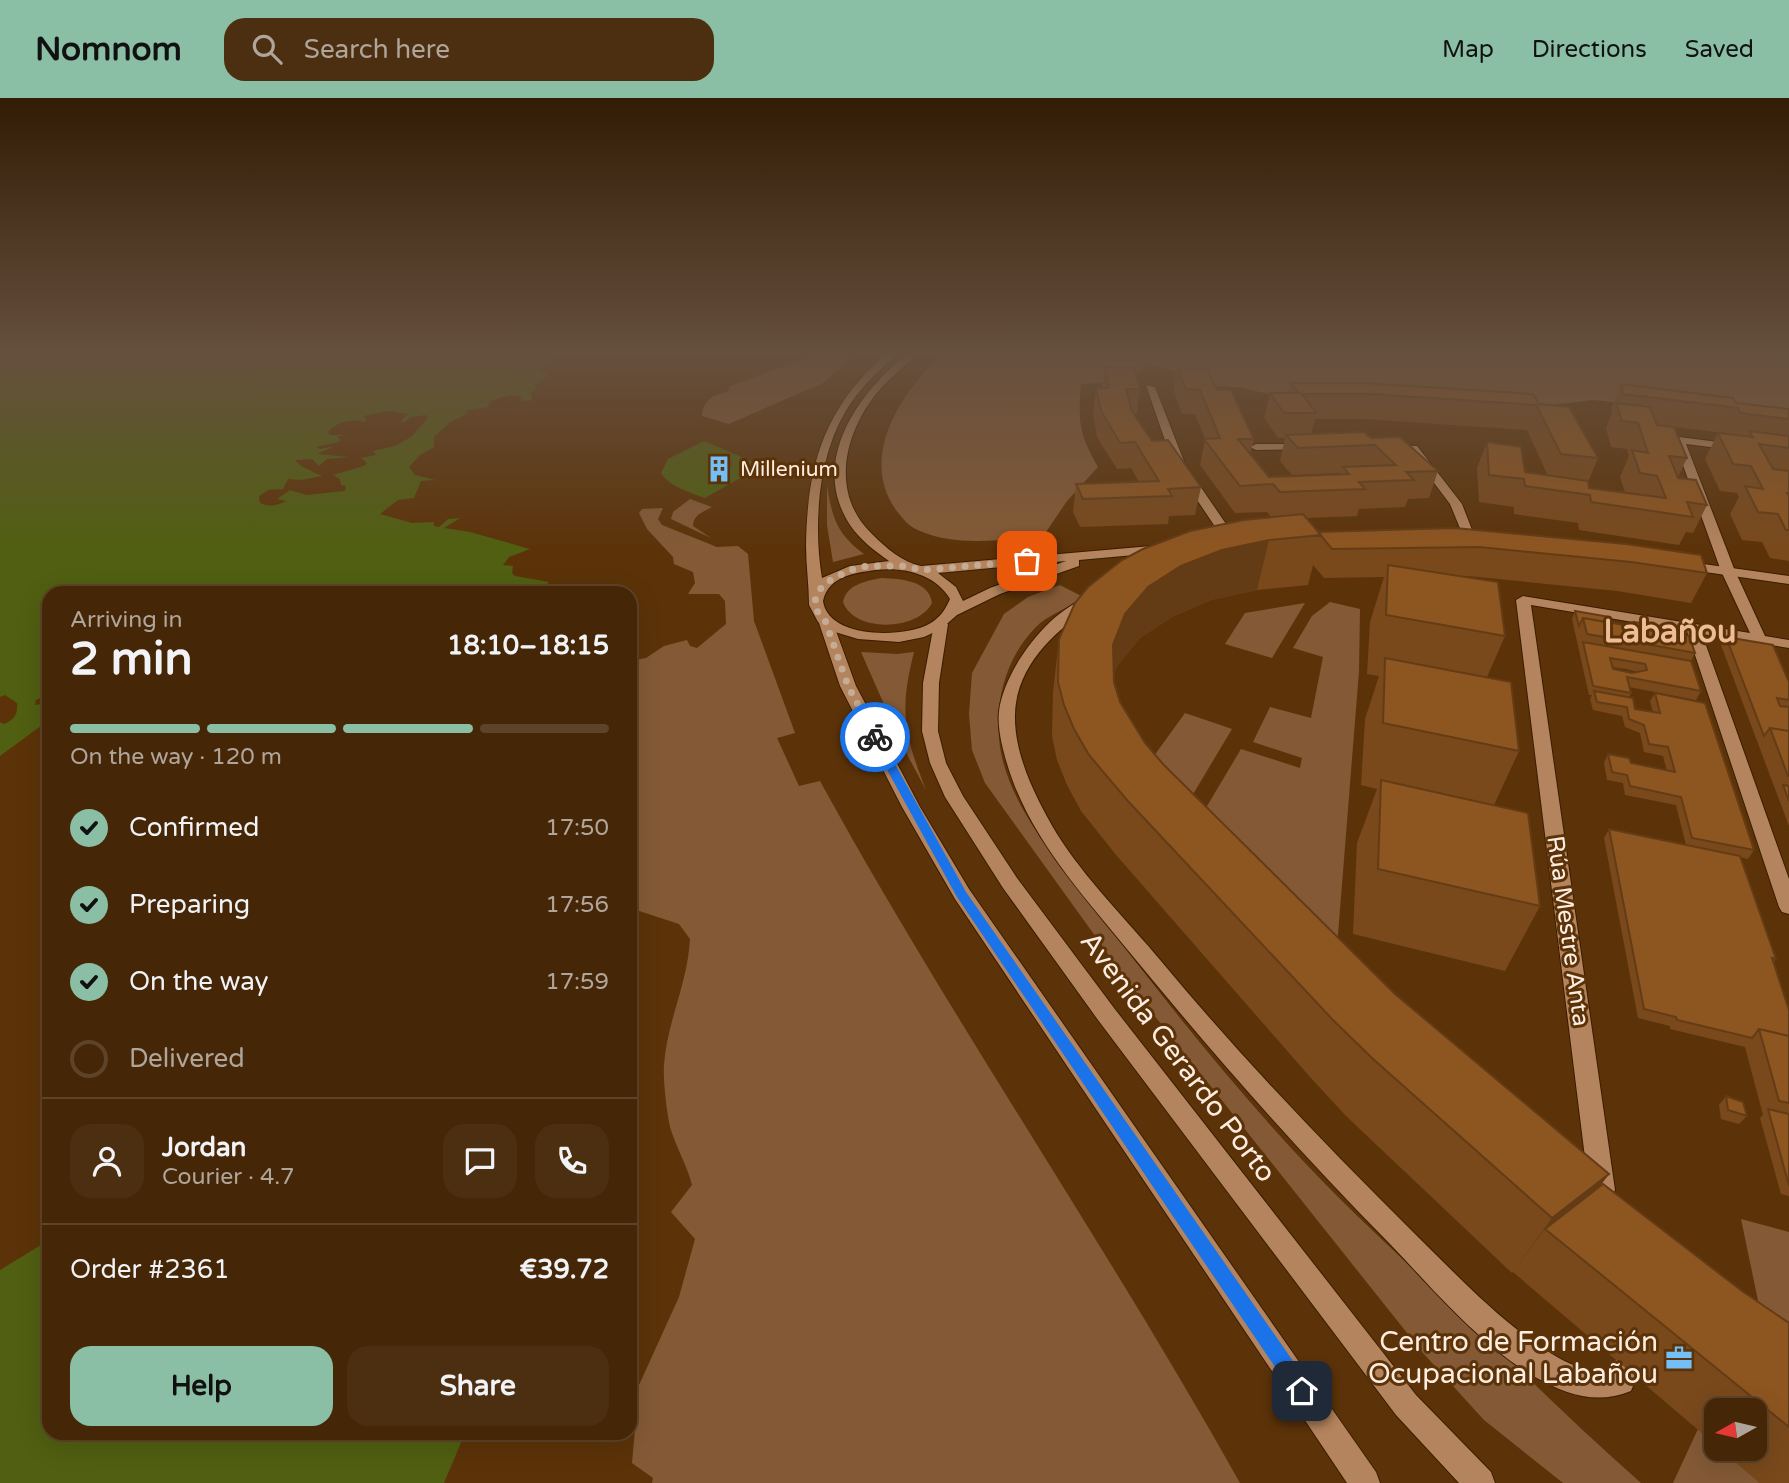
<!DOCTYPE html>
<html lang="en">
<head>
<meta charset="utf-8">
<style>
  body { margin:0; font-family:"Varela Round",sans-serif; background:#4c2e11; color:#f1f3f6; height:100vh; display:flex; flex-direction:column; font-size:26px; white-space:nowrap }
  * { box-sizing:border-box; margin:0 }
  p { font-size:23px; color:#b0a59b }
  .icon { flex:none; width:38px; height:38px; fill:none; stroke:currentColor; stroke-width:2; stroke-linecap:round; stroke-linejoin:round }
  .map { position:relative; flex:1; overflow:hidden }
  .drawer { position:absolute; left:42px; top:488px; width:595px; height:854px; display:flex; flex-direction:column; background:#452607; border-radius:21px; box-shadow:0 7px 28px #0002,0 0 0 2px #5d4328 }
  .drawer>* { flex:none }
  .needle { width:46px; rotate:262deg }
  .fabs { position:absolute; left:1704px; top:1300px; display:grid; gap:14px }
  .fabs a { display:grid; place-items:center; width:63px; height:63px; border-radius:14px; background:#452607; box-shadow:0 7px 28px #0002,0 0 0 2px #5d4328; font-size:35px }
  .pin { position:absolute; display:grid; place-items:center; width:60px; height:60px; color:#fff; margin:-30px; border-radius:14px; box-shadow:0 4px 10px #0006 }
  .courier { position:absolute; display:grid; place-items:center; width:70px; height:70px; margin:-35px; border:5px solid #1a73e8; border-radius:50%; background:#fff; color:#222; box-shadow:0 2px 9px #0007 }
  .summary em { font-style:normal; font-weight:700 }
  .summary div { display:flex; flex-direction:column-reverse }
  .summary { display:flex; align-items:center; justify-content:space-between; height:119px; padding:0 28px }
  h1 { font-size:46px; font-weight:700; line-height:52px }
  .bar { display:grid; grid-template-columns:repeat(4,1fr); gap:10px 7px; align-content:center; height:84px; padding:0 28px }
  .bar i { height:9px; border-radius:5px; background:#5d4328 }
  .bar .current { background:#8abfa5 }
  .bar p { grid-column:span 4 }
  .line { display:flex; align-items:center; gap:18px; padding:0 28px; border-top:2px solid #5d4328 }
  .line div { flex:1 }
  .round { display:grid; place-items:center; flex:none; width:74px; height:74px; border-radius:21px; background:#4c2e11 }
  ol { padding:0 28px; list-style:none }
  li { display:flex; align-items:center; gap:21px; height:77px }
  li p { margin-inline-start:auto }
  li .icon { padding:7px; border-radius:50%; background:#8abfa5; color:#111; stroke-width:4 }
  li:last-child { color:#b0a59b }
  li i { width:38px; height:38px; border:4px solid #5d4328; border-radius:50% }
  .action { display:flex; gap:14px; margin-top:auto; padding:14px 28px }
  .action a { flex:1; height:80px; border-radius:21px; background:#8abfa5; color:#111; font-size:28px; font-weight:700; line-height:80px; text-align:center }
  .action a+a { background:#4c2e11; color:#f1f3f6 }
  header { display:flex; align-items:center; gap:42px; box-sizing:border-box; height:98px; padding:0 35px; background:#8abfa5; color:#111 }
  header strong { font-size:33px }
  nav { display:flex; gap:38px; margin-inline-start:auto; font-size:24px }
  .search { width:490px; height:63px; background:#4c2e11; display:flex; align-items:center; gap:18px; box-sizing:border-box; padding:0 24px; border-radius:21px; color:#b0a59b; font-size:26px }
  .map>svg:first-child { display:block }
  .green { fill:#845a36 }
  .water { fill:#505f11; fill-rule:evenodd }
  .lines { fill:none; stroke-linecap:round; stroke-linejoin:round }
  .street-casing { stroke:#3a1c00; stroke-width:2 }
  .secondary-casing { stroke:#3a1c00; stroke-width:2 }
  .street { fill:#b3845d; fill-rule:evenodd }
  .secondary { fill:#b3845d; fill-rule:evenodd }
  .wall { fill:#79491c; fill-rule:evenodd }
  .shaded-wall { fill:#633c16 }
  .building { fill:#8d5520; stroke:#633c16; stroke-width:2; fill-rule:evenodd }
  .route { fill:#1a73e8 }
  .done { stroke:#c5ac95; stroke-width:7; stroke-dasharray:0 12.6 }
  .labels { text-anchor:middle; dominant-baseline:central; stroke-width:6; stroke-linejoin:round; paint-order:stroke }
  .far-poi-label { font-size:21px; fill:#fdede1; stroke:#5c3309; text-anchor:start }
  .street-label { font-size:24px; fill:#fdede1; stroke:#5c3309 }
  .near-street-label { font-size:28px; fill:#fdede1; stroke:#5c3309 }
  .near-poi-label { font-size:28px; fill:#fdede1; stroke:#5c3309; text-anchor:end }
  .district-label { font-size:32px; font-weight:bold; fill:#efbd95; stroke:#5c3309 }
</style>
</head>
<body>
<header>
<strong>Nomnom</strong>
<div class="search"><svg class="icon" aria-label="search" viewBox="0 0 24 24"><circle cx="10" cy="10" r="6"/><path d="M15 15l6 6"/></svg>Search here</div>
<nav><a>Map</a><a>Directions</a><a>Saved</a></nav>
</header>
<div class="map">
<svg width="1789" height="1385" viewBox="0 0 1789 1385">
  <rect width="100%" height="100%" fill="#5c3309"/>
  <path class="green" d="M817 256H855L823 285 729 326 702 318C703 303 712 297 727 294L730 288Z
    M943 256H1789V331L1730 317 1594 302 1514 311 1280 299 1244 290 1188 286 1181 275 1149 266C1128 284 1107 285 1081 286 1078 324 1079 336 1098 369L1067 403 1044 437C1005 442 957 449 920 433 909 429 903 421 896 412 858 359 902 292 943 256Z
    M827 387C832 420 837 436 864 456L833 464 827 427Z
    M690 401 712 409C703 414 693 417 693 428L711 440 671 421 673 414Z
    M663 410 658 421 662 427 717 449 738 448 748 456 754 523 795 635 777 640 799 688 820 683C951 922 1107 1147 1240 1385H652L653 1380 632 1365 639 1287 679 1199 695 1141 671 1114 692 1087C687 1067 677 1051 671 1032 667 1017 663 983 664 967 667 924 688 884 690 841L679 826 630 810V563L646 560 664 548 687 542 690 548 697 550 726 526 725 503 719 496H688L695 485 693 474 674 466 673 459 647 431 639 415 642 411Z
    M882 480C900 481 929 482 932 505 918 533 854 535 843 504 847 486 866 483 882 480Z
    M1060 487 1085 500C1070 509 1047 517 1035 530 1003 563 993 611 1001 655 1013 715 1065 772 1102 820 1173 913 1254 1015 1337 1098 1380 1141 1426 1182 1470 1224 1526 1278 1582 1333 1641 1385H1563L1484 1322 1423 1255 1134 892 985 685 972 652 969 616 972 575 1004 516 1028 499Z
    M1330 504 1360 511 1359 573 1335 874 1191 735 1241 651 1300 670 1302 660 1253 644 1270 609 1311 620 1323 559 1293 550 1312 518Z
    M1305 505 1272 560 1225 546 1245 515Z
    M861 554 897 556 914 554C899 613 904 636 926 692L901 645Z
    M1185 615 1232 631 1180 718 1146 669Z
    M1741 1121 1789 1134V1351Z
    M1698 1331 1717 1348V1351H1721L1760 1385H1673Z"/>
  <path class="water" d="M0 256H557L540 272 548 277 535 287 537 291 529 296 532 297V302L523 303 519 298 509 297 490 303 488 309 464 313 468 315 449 325 434 339V349L420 357 409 369 415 377 435 382 421 383 414 400 398 402 380 416 412 425 434 424V428L439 429 448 421 460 420 444 430 470 434 530 451 509 459 503 467 513 468 512 475 515 478 549 484 542 492 528 495H49V596L36 602 35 607 49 605V622L0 658V624L4 626C15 621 18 616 17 605L5 597 0 599ZM389 313 408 316 401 323 403 325 411 319 426 317 428 320 411 339 395 348 373 353 376 357 361 360 367 365 364 368 333 377 340 381 341 387 346 388 345 393 306 397 290 392 277 401 286 403C277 408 269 409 260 405L259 398 268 392 283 391 288 381 301 382 322 378 301 368 295 362 312 361 319 368 327 361 349 359 317 356 335 348 320 351 316 349 338 344 341 342 337 339 344 337H330L328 334C336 324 352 320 364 324L367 322 363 318Z
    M704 343 758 366V370L705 400C689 394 670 389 661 375L668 361Z
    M49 1142V1335H465L444 1385H0V1172Z"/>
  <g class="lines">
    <g class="street-casing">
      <path id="street" d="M1146 287 1155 289 1185 366 1239 445 1238 448H1228L1173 366Z
        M1679 339 1734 346 1740 349 1734 352 1686 346 1735 473 1765 538 1789 542V550L1702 536 1789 781V816L1782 814 1779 809 1687 533 1531 507 1615 1092 1611 1100 1602 1103 1593 1100 1589 1092 1516 502 1523 498 1750 535 1721 473 1674 342Z
        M1305 346 1311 349 1309 351 1256 352 1250 349 1256 346Z
        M1389 347 1417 348 1462 406 1474 437 1472 440H1464L1450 406 1410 353 1385 352 1383 350Z
        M1090 499 1095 500V506C1056 532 1016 567 1015 617 1014 658 1037 702 1057 736 1086 782 1126 821 1161 863 1240 958 1325 1047 1413 1134 1457 1177 1500 1224 1552 1256 1569 1267 1586 1273 1606 1272L1612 1271 1616 1261 1626 1257 1636 1261 1640 1271 1631 1293C1597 1307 1566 1297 1535 1279 1479 1246 1434 1192 1390 1146 1299 1054 1213 956 1131 856 1084 798 1031 742 1008 669 1003 652 997 631 999 613 1004 572 1049 511 1090 499Z
        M825 518 832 522 856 588 920 709 969 791 1376 1374 1380 1385H1347L955 801 902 709 840 588 818 522Z
        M941 522 948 526 939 585 938 633 946 665 963 698 1017 780 1114 910 1416 1297 1491 1374 1495 1385H1459L1396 1317 1098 922 1003 790 945 699 930 665 922 633 923 585 934 526Z"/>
    </g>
    <g class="secondary-casing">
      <path id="secondary" d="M886 256H896C880 273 862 287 849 308 818 355 813 426 822 480L850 468 889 463C875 453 860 442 850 427 809 364 857 296 907 256H917C906 268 893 277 882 289 845 330 828 394 872 436 886 450 902 464 921 468L1163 447 1169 451 1168 454 1079 462V468L1000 496 957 517 941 531 924 539 899 544 858 541 835 534 818 524 809 507C809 487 806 468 806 448 807 367 824 310 886 256ZM1066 463 990 490 963 503 956 489 938 475ZM876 472C904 469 935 476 950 501 945 512 940 520 929 526 904 540 828 541 823 503 829 478 854 475 876 472Z
        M1682 463 1789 478V486L1677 470 1675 467Z"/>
    </g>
    <use href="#street" class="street"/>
    <use href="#secondary" class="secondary"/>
  </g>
  <path class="wall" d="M1105 269 1140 291 1137 316H1134L1152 343 1201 389 1195 417 1169 418 1168 426 1080 429 1073 414 1076 386 1139 384 1131 370 1117 371 1097 339 1093 314 1096 290H1102Z
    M1177 270 1217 292 1254 341 1250 356 1269 379 1341 376V375L1292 377 1280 363 1285 340H1278L1264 320 1270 295H1288L1291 285 1539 306 1598 360 1588 384 1589 390 1625 394 1620 379 1629 358 1627 351 1611 349 1606 330 1612 315 1611 311 1621 286 1736 305 1789 311V463L1770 460 1762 444 1742 442 1730 416 1739 399 1737 395 1720 393 1705 361 1718 335H1725L1657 327 1687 360 1678 379 1707 407 1693 435 1686 434 1679 447 1579 432 1578 425 1514 416V409L1479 404 1477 370 1487 344 1525 374 1548 378 1527 332 1365 321H1315L1311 336 1371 340 1438 373 1429 400 1408 401 1405 409 1359 411 1357 418 1307 420 1318 434 1455 430 1707 475 1691 505 1617 493 1468 478H1460L1505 538 1487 579 1519 653 1494 707 1540 808 1505 873 1353 836 1357 745 1377 691 1361 687 1365 621 1379 578 1367 576 1370 524 1384 479 1324 480 1313 467 1308 487 1257 492 1211 502 1172 519 1140 540 1117 568 1114 576V584L1120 604 1145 645 1163 666 1395 896 1609 1076 1600 1088 1742 1193 1789 1225V1385H1760L1720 1351H1755V1312H1717V1348L1513 1174 1512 1175 1346 1018 1310 979 1117 758 1081 713 1067 687 1057 662 1052 638 1053 594 1059 541 1271 419 1267 414 1235 415 1200 367 1205 341 1195 316H1182L1174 293Z
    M711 359 731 361 732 368 717 374 712 366Z
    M1575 513 1611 525 1632 528 1634 524 1682 537 1695 555 1691 563 1701 593 1696 602 1629 589 1631 595 1629 599 1635 611 1653 614 1650 603 1655 595 1754 752 1748 761 1740 759 1776 861 1774 864 1789 912V1098L1781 1096 1760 1020 1763 1017 1745 949 1670 931V928L1638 920 1604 740 1609 731 1686 747 1676 707 1625 697 1623 685 1607 682 1604 665 1608 656 1631 665 1667 673 1663 658 1644 654 1640 635 1625 629 1622 618 1593 612 1590 601 1592 597H1589L1572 521ZM1612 569 1626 571 1638 574 1632 575 1613 571Z
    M1726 539 1789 583V728L1721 547Z
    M1726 998 1747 1018 1739 1026 1721 1021 1719 1007Z"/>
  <path class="shaded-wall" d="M731 361 732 368 717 374 716 367Z
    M1269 442 1257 492 1211 502 1172 519 1140 540 1117 568 1105 601 1113 547 1125 516 1148 489 1181 468 1222 452Z
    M1609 1076 1567 1132 1545 1131 1512 1175 1552 1120Z"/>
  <path class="building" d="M1105 269 1135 270 1140 291H1126L1132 313 1152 343 1168 342 1201 389 1168 391 1172 398 1083 401 1076 386 1159 383 1135 344 1120 345 1101 313 1096 290H1109Z
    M1177 270H1207L1217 292H1231L1254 341H1238L1269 379 1349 376 1343 369 1396 367 1375 347 1298 350 1286 337 1364 334 1371 340 1400 339 1438 373 1406 374 1414 382 1359 384 1365 391 1280 394 1273 386 1240 388 1204 341 1220 340 1200 292 1186 291Z
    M1291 285H1364L1533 296 1539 306 1569 309 1598 360 1561 356 1536 307 1372 296H1302L1316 315H1284L1270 295H1299Z
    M1621 286 1733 300 1736 305 1789 311V321L1740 315 1738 310 1623 296Z
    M1616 305 1650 309 1657 327 1674 329 1687 360 1669 358 1678 380 1696 382 1707 407 1687 404 1693 419 1591 404 1590 397 1525 388 1524 381 1489 377 1487 344 1521 349 1525 374 1588 383 1589 390 1666 400 1657 378 1640 375 1632 352 1648 355 1638 325 1622 323Z
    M1749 333 1789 338V350L1759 346 1773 371 1789 373V395H1787L1789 398V432H1786L1778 416 1758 414 1745 388 1763 391 1751 368 1733 366 1718 335 1753 339Z
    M711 359 731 361 716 367Z
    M1303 416 1321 437 1269 442 1222 452 1181 468 1148 489 1125 516 1113 547 1114 584 1120 604 1145 645 1163 666 1395 896 1609 1076 1552 1120 1372 960 1333 922 1127 702 1089 657 1074 631 1064 607 1058 584 1059 541 1075 505 1088 489 1122 462 1143 451 1190 433 1244 422Z
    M1455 430 1626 446 1701 457 1707 475 1631 464 1479 449 1332 451 1318 434Z
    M1388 467 1498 484 1505 538 1386 517Z
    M1575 513 1610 519 1611 525 1583 520 1579 528Z
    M1583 520 1689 538 1695 555 1646 546 1645 541 1627 538 1628 543 1587 536Z
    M1634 524 1680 531 1682 537 1636 529Z
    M1726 539 1773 547 1788 582 1789 583V602L1777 600 1780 608 1789 609V633L1770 630 1764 638Z
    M1583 544 1691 563 1701 593 1627 579 1631 595 1593 588ZM1610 560 1645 566 1647 572 1632 575 1613 571Z
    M1385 560 1511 584 1519 653 1383 625Z
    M1594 593 1633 600 1635 611 1660 615 1655 595 1705 605 1754 752 1692 740 1681 699 1630 688 1627 677 1612 674 1608 656 1629 660 1631 665 1675 674 1668 649 1649 646 1644 627 1629 621 1627 609 1597 604Z
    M1770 630 1789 633V678H1788Z
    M1381 682 1528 715 1540 808 1378 771Z
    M1783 687 1789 688V703Z
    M1609 731 1740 758 1776 861 1772 860 1789 912V938L1759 931 1752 940 1677 922 1676 919 1644 911Z
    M1759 931 1789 938V1005L1779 1003Z
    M1726 998 1743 1004 1747 1018 1728 1012Z
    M1768 1011 1789 1016V1088Z
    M1603 1086 1742 1193 1789 1225V1329L1545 1131Z"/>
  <linearGradient id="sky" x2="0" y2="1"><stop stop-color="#331c05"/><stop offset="0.57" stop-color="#66503e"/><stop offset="1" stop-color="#66503e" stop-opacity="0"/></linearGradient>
  <rect width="1789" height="450" fill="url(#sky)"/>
  <path class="route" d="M875 636 880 639 966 794 1309 1286 1312 1293 1309 1300 1302 1302 1296 1300 957 799 869 639Z"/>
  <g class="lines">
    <path class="done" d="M875 639 848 588 825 522 817 513 815 503 818 494 825 485 850 472 867 468H903L922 472 1027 463"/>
  </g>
  <defs>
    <g id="building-bare" transform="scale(2.1)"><path d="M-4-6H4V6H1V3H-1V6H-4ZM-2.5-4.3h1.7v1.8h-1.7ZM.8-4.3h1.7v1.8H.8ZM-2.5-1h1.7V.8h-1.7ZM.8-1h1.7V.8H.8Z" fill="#74c0f6" stroke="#5c3309" stroke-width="2.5" paint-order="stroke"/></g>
    <g id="office-bare" transform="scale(2.1)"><path d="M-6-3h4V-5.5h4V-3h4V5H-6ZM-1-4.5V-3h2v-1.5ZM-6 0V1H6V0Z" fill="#74c0f6" stroke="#5c3309" stroke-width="2.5" paint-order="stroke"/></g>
  </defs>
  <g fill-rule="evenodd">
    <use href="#building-bare" x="719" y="371"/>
    <use href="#office-bare" x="1679" y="1260"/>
  </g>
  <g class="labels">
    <g class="far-poi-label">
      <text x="740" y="371">Millenium</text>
    </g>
    <g class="street-label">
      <text transform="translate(1568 833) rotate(82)">Rúa Mestre Anta</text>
    </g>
    <g class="near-street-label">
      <text transform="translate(1178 959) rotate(53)">Avenida Gerardo Porto</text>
    </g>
    <g class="near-poi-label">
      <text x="1658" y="1244">Centro de Formación<tspan x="1658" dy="32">Ocupacional Labañou</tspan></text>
    </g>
    <g class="district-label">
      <text x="1670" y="534">Labañou</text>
    </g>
  </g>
</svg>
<div class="fabs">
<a><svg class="needle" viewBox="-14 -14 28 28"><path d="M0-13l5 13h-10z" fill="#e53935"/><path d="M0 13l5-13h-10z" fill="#b0a59b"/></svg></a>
</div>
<div class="pin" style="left:1027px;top:463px;background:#ea580c"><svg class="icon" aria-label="bag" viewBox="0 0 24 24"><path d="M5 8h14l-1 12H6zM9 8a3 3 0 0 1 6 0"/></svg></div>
<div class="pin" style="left:1302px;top:1293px;background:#1f2937"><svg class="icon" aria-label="home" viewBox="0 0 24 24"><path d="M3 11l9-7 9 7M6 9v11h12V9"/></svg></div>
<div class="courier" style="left:875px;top:639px"><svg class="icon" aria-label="bike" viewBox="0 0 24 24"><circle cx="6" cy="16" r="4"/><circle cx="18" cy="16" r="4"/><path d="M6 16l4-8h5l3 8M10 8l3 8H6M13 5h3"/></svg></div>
<section class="drawer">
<div class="summary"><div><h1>2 min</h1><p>Arriving in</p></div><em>18:10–18:15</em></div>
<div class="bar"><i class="current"></i><i class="current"></i><i class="current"></i><i></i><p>On the way · 120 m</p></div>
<ol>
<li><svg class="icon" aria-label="check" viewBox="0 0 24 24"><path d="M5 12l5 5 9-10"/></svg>Confirmed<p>17:50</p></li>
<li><svg class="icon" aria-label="check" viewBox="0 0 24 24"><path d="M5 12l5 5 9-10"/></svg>Preparing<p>17:56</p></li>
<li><svg class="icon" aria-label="check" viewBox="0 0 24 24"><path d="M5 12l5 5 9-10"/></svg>On the way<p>17:59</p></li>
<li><i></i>Delivered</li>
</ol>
<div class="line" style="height:126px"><a class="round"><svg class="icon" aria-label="person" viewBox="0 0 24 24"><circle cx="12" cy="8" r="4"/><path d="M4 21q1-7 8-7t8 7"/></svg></a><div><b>Jordan</b><p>Courier · 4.7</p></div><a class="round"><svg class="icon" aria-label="chat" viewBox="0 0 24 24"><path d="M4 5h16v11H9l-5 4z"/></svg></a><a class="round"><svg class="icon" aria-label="phone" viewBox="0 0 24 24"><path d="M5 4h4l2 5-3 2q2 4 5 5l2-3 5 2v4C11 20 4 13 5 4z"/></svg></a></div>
<div class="line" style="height:91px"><div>Order #2361</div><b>€39.72</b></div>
<div class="action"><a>Help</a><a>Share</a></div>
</section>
</div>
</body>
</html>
